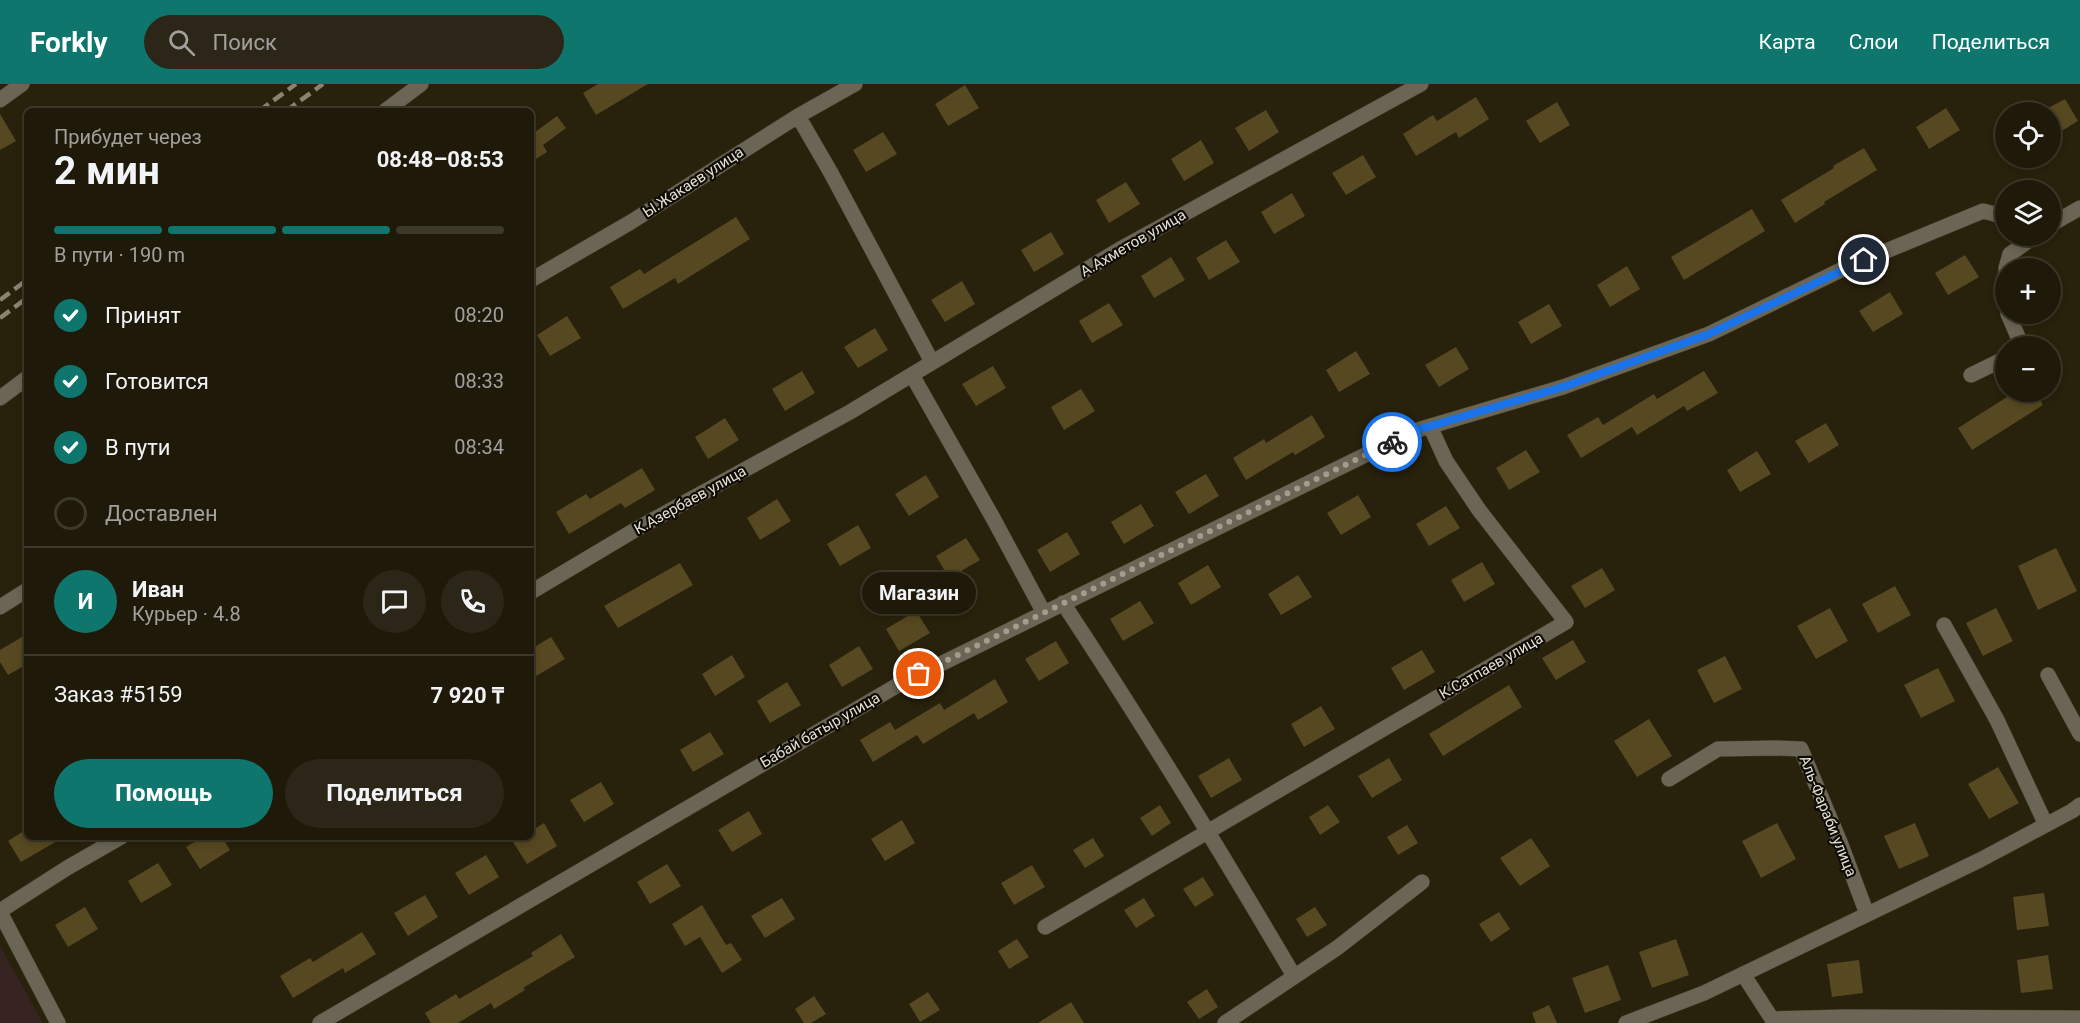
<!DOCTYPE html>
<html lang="ru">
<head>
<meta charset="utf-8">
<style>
  body { margin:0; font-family:Roboto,sans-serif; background:#2b2617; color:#f1f3f6; height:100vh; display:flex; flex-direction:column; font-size:22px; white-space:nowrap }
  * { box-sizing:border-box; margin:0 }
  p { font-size:20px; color:#a1a09c }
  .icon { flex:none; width:33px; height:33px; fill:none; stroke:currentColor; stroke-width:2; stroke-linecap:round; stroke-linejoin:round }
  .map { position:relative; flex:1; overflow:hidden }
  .panel { position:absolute; left:24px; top:24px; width:510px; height:732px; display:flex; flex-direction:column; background:#1e1909; border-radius:9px; box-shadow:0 3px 9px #0003,0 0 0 2px #3c382a }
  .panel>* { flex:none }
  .controls { position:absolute; left:1995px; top:18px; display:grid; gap:12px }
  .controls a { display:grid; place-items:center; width:66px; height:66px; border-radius:50%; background:#1e1909; box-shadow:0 3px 9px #0003,0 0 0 2px #3c382a; font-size:30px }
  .pin { position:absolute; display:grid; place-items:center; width:51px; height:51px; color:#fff; margin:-26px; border:3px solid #fff; border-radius:50%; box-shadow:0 2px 6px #0007 }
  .courier { position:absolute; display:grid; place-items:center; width:60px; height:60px; margin:-30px; border:4px solid #1a73e8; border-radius:50%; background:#fff; color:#222; box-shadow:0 2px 8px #0007 }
  .bubble { position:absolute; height:42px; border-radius:21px; background:#1e1909; box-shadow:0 3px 9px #0003,0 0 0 2px #3c382a; font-size:20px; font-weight:700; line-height:42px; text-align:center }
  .summary em { font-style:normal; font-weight:700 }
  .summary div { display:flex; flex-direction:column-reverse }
  .summary { display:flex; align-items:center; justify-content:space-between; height:102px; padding:0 30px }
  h1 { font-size:39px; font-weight:700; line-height:45px }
  .bar { display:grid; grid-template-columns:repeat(4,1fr); gap:9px 6px; align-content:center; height:72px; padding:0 30px }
  .bar i { height:8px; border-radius:4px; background:#3c382a }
  .bar .on { background:#0f766e }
  .bar p { grid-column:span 4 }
  .line { display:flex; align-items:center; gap:15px; padding:0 30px; border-top:2px solid #3c382a }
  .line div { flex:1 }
  .round { display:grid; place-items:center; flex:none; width:63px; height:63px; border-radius:32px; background:#2b2617 }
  ol { padding:0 30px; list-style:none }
  li { display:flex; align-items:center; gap:18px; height:66px }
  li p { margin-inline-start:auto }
  li .icon { padding:6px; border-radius:50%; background:#0f766e; color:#fff; stroke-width:4 }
  li:last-child { color:#a1a09c }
  li i { width:33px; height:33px; border:3px solid #3c382a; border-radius:50% }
  .cta { display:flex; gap:12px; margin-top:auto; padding:12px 30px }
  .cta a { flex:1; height:69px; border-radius:36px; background:#0f766e; color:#fff; font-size:24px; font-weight:700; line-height:69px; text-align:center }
  .cta a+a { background:#2b2617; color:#f1f3f6 }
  header { display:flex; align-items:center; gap:36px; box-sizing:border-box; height:84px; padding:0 30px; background:#0f766e; color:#fff }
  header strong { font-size:28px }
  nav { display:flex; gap:33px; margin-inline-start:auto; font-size:21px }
  .search { width:420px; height:54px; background:#2b2617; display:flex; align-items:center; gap:15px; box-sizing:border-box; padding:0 21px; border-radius:33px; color:#a1a09c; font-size:22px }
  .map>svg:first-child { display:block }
  .industrial { fill:#362322 }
  .building { fill:#564820 }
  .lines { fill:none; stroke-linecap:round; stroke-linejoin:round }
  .minor-casing { stroke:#423c28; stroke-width:16 }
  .minor { stroke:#6a6554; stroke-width:15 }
  .rail { stroke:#898372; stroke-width:4.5; stroke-dasharray:12 6; stroke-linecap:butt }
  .done { stroke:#a29c8d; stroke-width:6; stroke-dasharray:0 10.8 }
  .route { stroke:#1a73e8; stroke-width:8 }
  .labels { text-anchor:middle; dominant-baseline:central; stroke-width:4.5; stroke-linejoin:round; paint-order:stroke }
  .street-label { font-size:15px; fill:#e4dfd3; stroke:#0e0b04 }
</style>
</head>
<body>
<header>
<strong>Forkly</strong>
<div class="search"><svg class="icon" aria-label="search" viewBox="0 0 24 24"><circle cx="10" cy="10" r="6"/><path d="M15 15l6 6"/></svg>Поиск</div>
<nav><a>Карта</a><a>Слои</a><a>Поделиться</a></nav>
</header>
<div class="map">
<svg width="2080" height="939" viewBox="0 0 2080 939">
  <rect width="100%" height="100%" fill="#28210c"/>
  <path class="industrial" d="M0 862 4 869 43 939H0Z"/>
  <path class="building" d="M598 0H648L596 31 583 9Z
    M965 1 979 24 948 42 935 20Z
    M1476 13 1489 35 1459 54 1456 48 1416 72 1403 50 1433 31 1437 37Z
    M2065 15 2078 37 2050 54V23Z
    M1557 18 1570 41 1540 59 1526 37Z
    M1946 24 1960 46 1929 65 1916 43Z
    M1266 26 1279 48 1249 67 1235 44Z
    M0 30 16 57 0 66Z
    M557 32 566 44 543 61 547 68 531 78V41L535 48Z
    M883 48 897 70 866 88 853 66Z
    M1201 56 1214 79 1184 97 1171 75Z
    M1864 64 1877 86 1824 118 1825 120 1795 139 1781 116 1834 84 1833 82Z
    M1363 71 1376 93 1346 111 1332 89Z
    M1126 98 1140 120 1109 139 1096 116Z
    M1292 109 1305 132 1274 150 1261 128Z
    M1752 125 1765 147 1684 196 1671 173Z
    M736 133 750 155 678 200 675 194 623 225 610 203 640 185 644 190Z
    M1051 148 1064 170 1034 188 1021 166Z
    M1226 156 1240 178 1209 196 1196 174Z
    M1965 171 1979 193 1948 211 1935 189Z
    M1171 173 1185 196 1154 214 1141 192Z
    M1627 182 1640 205 1610 223 1597 201Z
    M962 197 975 220 945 238 931 216Z
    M1890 208 1903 230 1873 248 1859 227Z
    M1109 219 1123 241 1092 259 1079 237Z
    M1549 220 1562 242 1531 260 1518 238Z
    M567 232 581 254 550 272 537 251Z
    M875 244 888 266 858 284 844 263Z
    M1456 263 1469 285 1439 303 1425 281Z
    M1356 267 1370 290 1339 308 1326 286Z
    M993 282 1006 304 976 322 962 300Z
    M802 287 815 309 785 327 772 305Z
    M1704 287 1718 309 1687 327 1684 322 1637 351 1632 343 1581 374 1567 351 1598 333 1603 341 1654 310 1657 315Z
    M1081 305 1095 327 1064 346 1051 323Z
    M2015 308H2035L2043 321 1972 366 1958 344Z
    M1312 331 1325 353 1295 371 1293 368 1246 396 1233 374 1264 355 1266 359Z
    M725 334 739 356 708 375 695 353Z
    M1826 339 1839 361 1809 379 1795 357Z
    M1526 366 1540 388 1509 406 1496 384Z
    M1757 367 1771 390 1740 408 1727 386Z
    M642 384 655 406 625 424 621 419 569 450 556 428 586 410 590 415Z
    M1206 390 1219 412 1189 430 1175 408Z
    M926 391 939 413 909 432 895 410Z
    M1358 411 1371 433 1341 451 1327 429Z
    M777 415 791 437 760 456 747 434Z
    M1141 420 1154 442 1124 460 1111 438Z
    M1446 422 1460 444 1429 462 1416 440Z
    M858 441 871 464 840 482 827 460Z
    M1067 448 1080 470 1050 488 1037 466Z
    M966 454 980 476 949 494 936 472Z
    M2056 464 2077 507 2038 526 2018 482Z
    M1482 478 1495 500 1464 518 1451 496Z
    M680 479 693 501 618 544 604 522Z
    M1208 481 1221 503 1191 521 1178 499Z
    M1602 484 1615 506 1585 524 1571 502Z
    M1298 491 1312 513 1281 531 1268 510Z
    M1895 502 1911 531 1878 549 1862 520Z
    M1140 517 1154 539 1123 557 1110 535Z
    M1830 524 1848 557 1816 575 1797 542Z
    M1996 524 2013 557 1983 572 1966 539Z
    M916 527 930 549 899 567 886 545Z
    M27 550V580L8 591 0 578V566Z
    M551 553 565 575 531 595V565Z
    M1573 556 1586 578 1556 596 1542 574Z
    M1056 557 1069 579 1039 597 1025 575Z
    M859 562 873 585 842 603 829 581Z
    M1422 566 1435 588 1404 606 1391 584Z
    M732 571 745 593 715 612 702 590Z
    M1725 572 1742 605 1714 619 1697 586Z
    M1938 584 1955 617 1921 634 1904 601Z
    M995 595 1008 618 978 636 974 629 923 660 917 651 873 678 860 656 890 638 895 646 940 619 944 626Z
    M787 598 801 621 770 639 757 617Z
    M1509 601 1522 623 1443 672 1429 650Z
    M1321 622 1335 645 1304 663 1291 640Z
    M1649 635 1672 672 1637 693 1614 657Z
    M710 648 724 670 693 688 680 666Z
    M1229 674 1242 696 1211 714 1198 692Z
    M1389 674 1402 696 1372 714 1358 692Z
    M1998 683 2019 719 1989 735 1968 700Z
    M601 698 614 720 584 738 570 716Z
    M1160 721 1171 739 1152 752 1140 734Z
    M1328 721 1340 738 1320 751 1309 733Z
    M749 727 762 750 732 768 718 746Z
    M902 736 915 759 885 777 871 755Z
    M544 739 557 762 527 780 513 758 521 753H531V747Z
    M1777 739 1796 775 1761 794 1742 757Z
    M1915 739 1929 772 1899 785 1884 752Z
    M1407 741 1418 759 1398 771 1387 753Z
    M27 745V753H64L21 778 8 757Z
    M203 753H222L230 766 200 785 186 763Z
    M1093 754 1104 772 1085 784 1073 766Z
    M1531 754 1550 782 1520 802 1500 774Z
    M486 771 499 793 469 811 455 789Z
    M158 779 172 801 141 819 128 797Z
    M667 780 681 802 650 820 637 798Z
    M1032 781 1045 803 1014 821 1001 799Z
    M1203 793 1214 811 1195 823 1183 805Z
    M2044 809 2049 842 2017 846 2013 813Z
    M425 811 438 833 408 852 394 829Z
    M782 814 795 835 765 854 751 832Z
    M1144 814 1155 832 1136 844 1124 826Z
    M702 821 726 861 731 859 742 876 722 889 700 853 685 862 672 840Z
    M85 823 98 845 68 863 55 841Z
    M1315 823 1327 841 1307 853 1296 835Z
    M1499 828 1510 845 1491 858 1479 840Z
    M362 848 376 870 345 889 343 884 293 914 280 892 310 874 313 878Z
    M561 850 575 873 523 904 525 906 494 925 491 919 458 939H431L425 929 456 910 459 915 533 872 531 869Z
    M1017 855 1029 873 1009 885 998 867Z
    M1676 855 1689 891 1652 904 1639 868Z
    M2048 871 2053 905 2021 909 2017 876Z
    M1859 876 1863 909 1832 913 1827 880Z
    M1608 881 1621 916 1585 929 1572 894Z
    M1207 905 1218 923 1199 935 1187 918Z
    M928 908 940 926 920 938 909 920Z
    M814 912 826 930 811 939H804L795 925Z
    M1071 918 1084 939H1038Z
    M1549 921 1557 939H1536L1532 929Z"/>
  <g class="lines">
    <g class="minor-casing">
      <path id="minor" d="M0 16 22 0
        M385 27 421 0
        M798 32 831 89 932 278
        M2050 141 2080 124
        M2006 184 2010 170 2035 152
        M2006 188 2003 199 2006 218
        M531 196 631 138 798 32 855 0
        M2008 230 2022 262
        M912 291 993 434 1044 529
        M1971 291 2006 274
        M0 314 27 294
        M531 508 640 443 850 328 1122 164 1421 0
        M1063 519C1144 642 1220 766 1294 892
        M0 523 27 506
        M1944 541 1997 636 2046 741
        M2048 591 2080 650
        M1669 695 1718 665 1776 664 1801 665 1840 758 1867 830
        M0 827 67 784 121 753
        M0 828 58 939
        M1045 843 1566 538 1479 426 1446 377 1430 342
        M1743 890 1772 935 1844 933 2080 934
        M320 939 898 601 1414 347 1563 303 1709 250 1845 184 1983 127 2006 133
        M1225 939 1337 864 1422 798
        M1626 939 1704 909 1980 776 2072 727 2080 721"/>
    </g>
    <use href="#minor" class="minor"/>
    <path class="rail" d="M259 27 296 0
      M286 27 323 0
      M0 216 27 196
      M0 234 27 214"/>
  </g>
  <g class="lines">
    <path class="done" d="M919 590 1392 358"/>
    <path class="route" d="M1392 358 1414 347 1563 303 1709 250 1864 176"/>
  </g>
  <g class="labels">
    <g class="street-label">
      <text transform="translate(693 98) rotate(-33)">Ы.Жакаев улица</text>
      <text transform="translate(1133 159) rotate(-30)">А.Ахметов улица</text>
      <text transform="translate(690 416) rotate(-29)">К.Азербаев улица</text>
      <text transform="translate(1491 582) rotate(-30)">К.Сатпаев улица</text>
      <text transform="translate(820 646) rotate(-30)">Бабай батыр улица</text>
      <text transform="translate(1828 732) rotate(68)">Аль-Фараби улица</text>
    </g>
  </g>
</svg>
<div class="controls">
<a><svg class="icon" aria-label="locate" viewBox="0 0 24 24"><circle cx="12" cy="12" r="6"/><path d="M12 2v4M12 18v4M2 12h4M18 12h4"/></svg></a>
<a><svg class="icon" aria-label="layers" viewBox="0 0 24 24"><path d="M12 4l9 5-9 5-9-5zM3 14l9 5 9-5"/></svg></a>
<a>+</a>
<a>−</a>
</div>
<div class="pin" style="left:919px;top:590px;background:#ea580c"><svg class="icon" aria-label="bag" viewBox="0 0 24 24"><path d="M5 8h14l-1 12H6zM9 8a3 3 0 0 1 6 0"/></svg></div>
<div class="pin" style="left:1864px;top:176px;background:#1f2937"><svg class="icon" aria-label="home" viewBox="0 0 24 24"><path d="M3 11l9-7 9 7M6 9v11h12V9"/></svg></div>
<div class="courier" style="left:1392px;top:358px"><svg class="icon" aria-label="bike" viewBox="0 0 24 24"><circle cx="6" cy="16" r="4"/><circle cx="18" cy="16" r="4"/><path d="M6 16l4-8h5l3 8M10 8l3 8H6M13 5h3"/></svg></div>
<div class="bubble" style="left:862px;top:488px;width:114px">Магазин</div>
<section class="panel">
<div class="summary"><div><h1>2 мин</h1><p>Прибудет через</p></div><em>08:48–08:53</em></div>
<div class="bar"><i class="on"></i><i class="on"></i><i class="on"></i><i></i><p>В пути · 190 m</p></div>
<ol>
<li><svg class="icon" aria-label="check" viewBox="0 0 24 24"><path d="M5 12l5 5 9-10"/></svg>Принят<p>08:20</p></li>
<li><svg class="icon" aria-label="check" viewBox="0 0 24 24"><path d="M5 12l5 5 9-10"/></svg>Готовится<p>08:33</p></li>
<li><svg class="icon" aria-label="check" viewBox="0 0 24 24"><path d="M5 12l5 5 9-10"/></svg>В пути<p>08:34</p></li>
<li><i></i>Доставлен</li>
</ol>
<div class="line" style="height:108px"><b class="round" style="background:#0f766e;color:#fff">И</b><div><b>Иван</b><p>Курьер · 4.8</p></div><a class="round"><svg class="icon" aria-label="chat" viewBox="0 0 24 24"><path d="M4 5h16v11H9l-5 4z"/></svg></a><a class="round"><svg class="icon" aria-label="phone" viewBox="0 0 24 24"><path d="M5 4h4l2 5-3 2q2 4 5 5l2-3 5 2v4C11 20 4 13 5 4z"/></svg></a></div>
<div class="line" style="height:78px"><div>Заказ #5159</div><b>7 920 ₸</b></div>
<div class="cta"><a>Помощь</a><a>Поделиться</a></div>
</section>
</div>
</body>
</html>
